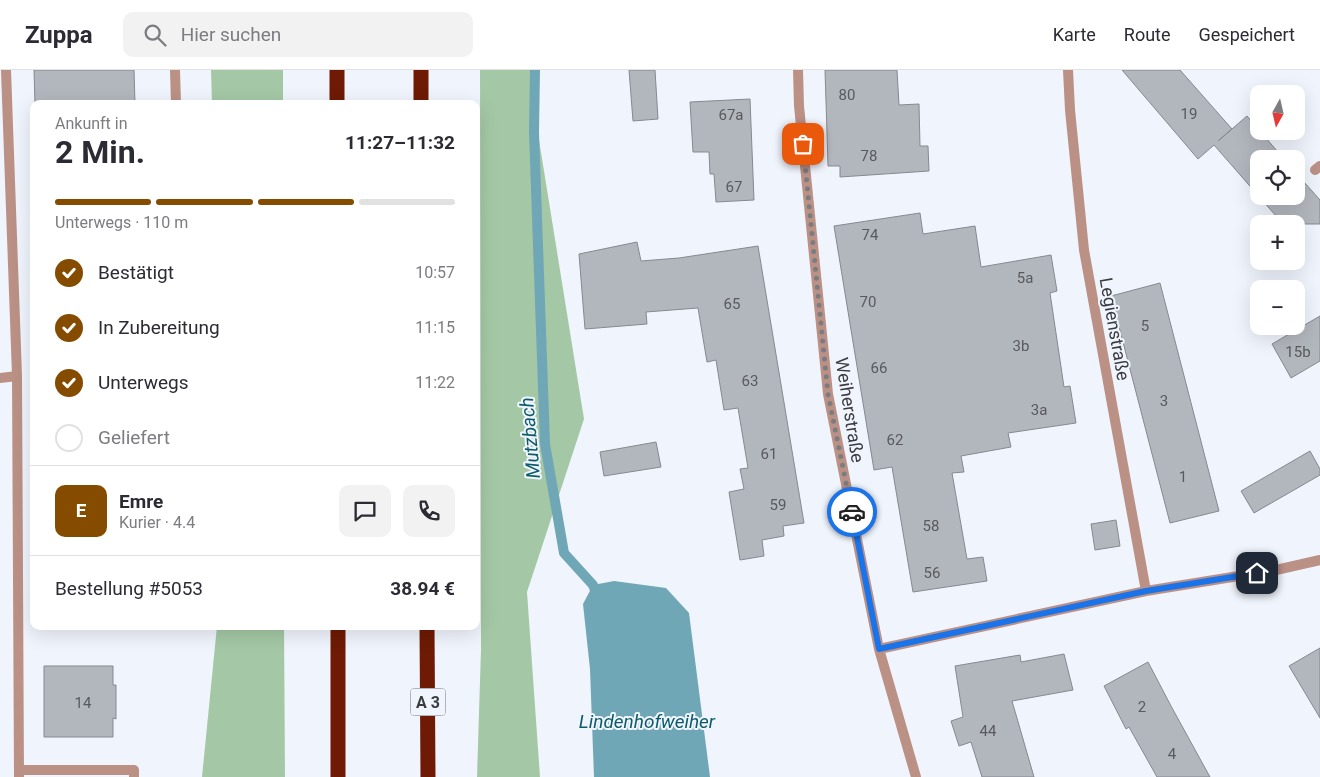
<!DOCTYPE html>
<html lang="de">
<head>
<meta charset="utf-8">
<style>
  body { margin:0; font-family:Roboto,sans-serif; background:#f2f2f3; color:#2b2b33; height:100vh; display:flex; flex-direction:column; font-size:19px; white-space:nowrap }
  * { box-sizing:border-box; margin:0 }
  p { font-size:16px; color:#7c7c81 }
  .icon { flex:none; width:28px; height:28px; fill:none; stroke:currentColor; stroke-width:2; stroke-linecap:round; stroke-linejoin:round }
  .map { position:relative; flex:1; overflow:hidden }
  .drawer { position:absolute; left:30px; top:30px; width:450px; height:530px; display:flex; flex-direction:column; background:#fff; border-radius:10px; box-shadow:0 5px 20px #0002 }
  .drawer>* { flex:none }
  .needle { width:32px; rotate:188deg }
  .controls { position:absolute; left:1250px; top:15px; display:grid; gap:10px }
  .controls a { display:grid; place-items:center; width:55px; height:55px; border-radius:10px; background:#fff; box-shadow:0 5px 20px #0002; font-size:25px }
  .pin { position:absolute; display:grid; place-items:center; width:42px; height:42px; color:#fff; margin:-21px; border-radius:10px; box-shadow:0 2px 8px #0006 }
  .courier { position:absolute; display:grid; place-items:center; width:50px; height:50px; margin:-25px; border:4px solid #1a73e8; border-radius:50%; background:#fff; color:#222; box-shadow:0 1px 6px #0007 }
  .summary em { font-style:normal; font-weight:700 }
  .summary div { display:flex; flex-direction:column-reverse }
  .summary { display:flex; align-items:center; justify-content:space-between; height:85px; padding:0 25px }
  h1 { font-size:32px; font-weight:700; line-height:38px }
  .bar { display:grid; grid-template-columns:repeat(4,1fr); gap:8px 5px; align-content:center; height:60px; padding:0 25px }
  .bar i { height:6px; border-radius:4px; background:#e1e1e2 }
  .bar .selected { background:#854c00 }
  .bar p { grid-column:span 4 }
  .line { display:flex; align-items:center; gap:12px; padding:0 25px; border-top:1px solid #e1e1e2 }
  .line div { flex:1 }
  .round { display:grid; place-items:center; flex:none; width:52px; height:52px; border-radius:10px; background:#f2f2f3 }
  ol { padding:0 25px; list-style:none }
  li { display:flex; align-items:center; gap:15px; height:55px }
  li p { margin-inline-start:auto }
  li .icon { padding:5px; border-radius:50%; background:#854c00; color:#fff; stroke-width:4 }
  li:last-child { color:#7c7c81 }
  li i { width:28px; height:28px; border:2px solid #e1e1e2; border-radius:50% }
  header { display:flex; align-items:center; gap:30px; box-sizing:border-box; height:70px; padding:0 25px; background:#fff; border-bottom:1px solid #e1e1e2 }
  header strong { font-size:24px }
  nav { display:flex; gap:28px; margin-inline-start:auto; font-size:18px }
  .search { width:350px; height:45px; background:#f2f2f3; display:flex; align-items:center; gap:12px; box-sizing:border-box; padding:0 18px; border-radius:10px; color:#7c7c81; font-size:19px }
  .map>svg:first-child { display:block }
  .forest { fill:#a4c8a5 }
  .water { fill:#70a7b6 }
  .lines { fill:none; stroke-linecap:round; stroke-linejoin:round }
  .stream { stroke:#70a7b6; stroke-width:10 }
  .building { fill:#b2b6bd; stroke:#858990 }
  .lane { stroke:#bb9186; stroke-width:10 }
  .street { stroke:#bb9186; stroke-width:10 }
  .highway { stroke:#6e1a04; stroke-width:15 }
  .done { stroke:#7a7c81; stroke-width:5; stroke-dasharray:0 9 }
  .route { stroke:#1a73e8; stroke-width:6 }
  .labels { text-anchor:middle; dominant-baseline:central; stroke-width:4; stroke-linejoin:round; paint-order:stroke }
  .number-label { font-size:15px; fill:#585a5e }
  .shield { fill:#f0f4fc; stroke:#717378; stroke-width:1 }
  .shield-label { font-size:16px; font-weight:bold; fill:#3a3c3f }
  .street-label { font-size:18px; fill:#3a3c3f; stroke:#f0f4fc }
  .water-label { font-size:19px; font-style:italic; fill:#0c5b6b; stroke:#f0f4fc }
</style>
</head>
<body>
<header>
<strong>Zuppa</strong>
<div class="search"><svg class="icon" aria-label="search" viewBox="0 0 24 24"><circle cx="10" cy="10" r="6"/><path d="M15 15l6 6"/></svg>Hier suchen</div>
<nav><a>Karte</a><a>Route</a><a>Gespeichert</a></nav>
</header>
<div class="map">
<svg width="1320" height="707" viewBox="0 0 1320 707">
  <rect width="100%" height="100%" fill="#f0f4fc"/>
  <path class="forest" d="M211 0H283V34H212Z
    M480 0H537L534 39 584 349 527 522 540 707H477L481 579Z
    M217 556H284L285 707H202Z"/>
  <path class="water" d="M614 511 666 518 689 543 710 707H594L590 599 583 534 593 515Z"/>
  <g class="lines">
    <path class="stream" d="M535 0 534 62 545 374 564 483 593 515 598 528"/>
  </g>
  <path class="building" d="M34 0H134L135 34H35Z
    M629 0H655L658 49 633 51Z
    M825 0H897L899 35 919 34 920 76H928L929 101 840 107V96H828Z
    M1122 0H1180L1232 59 1218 71 1247 46 1284 89H1259V126H1296V103L1320 130V154H1283L1214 75 1198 89Z
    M750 29 754 130 716 132 714 104H710L709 82H693L690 32Z
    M920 143 923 164 975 156 981 197 1051 185 1057 221 1050 223 1064 317 1070 316 1076 353 1008 363 1011 377 961 386 964 402 952 403 967 489 983 487 987 511 913 522 892 397 874 400 834 156Z
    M637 172 641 191 679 188 758 176 804 453 783 456 784 466 762 470 764 486 740 490 729 422 744 419 740 399 748 398 738 338 724 340 716 290 707 292 698 238 646 242 647 254 585 259 579 184Z
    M1160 213 1219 441 1170 453 1111 226Z
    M1320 246V291L1291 308 1272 274Z
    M656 372 661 397 604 406 600 382Z
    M1310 381 1320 399V405L1254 443 1241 421Z
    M1116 450 1120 476 1095 480 1091 454Z
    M1320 578V648L1289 596Z
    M1064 584 1073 620 1012 631 1034 707H982L971 672 959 676 951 651 963 647 955 596 1020 585 1021 592Z
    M1148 592 1171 636 1210 707H1157L1129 657 1126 659 1104 616Z
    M44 596H113V615H116V649L113 648V667H44Z"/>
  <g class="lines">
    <path class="lane" d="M175 0 176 34
      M1315 100 1320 96
      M19 700H134V707"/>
    <path class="street" d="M6 0 17 306 19 707
      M798 0 799 36 828 324 879 579 916 707
      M1068 0 1070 40 1084 180 1146 521
      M0 308 17 306
      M879 579 1146 521 1276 500 1320 490"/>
    <path class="highway" d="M337 0V34
      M421 0V34
      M338 556V707
      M427 556 428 707"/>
  </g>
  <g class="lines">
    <path class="done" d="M803 74 828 324 852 442"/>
    <path class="route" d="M852 442 879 579 1146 521 1257 503"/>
  </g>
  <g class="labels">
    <g class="number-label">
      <text x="847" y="25">80</text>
      <text x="1189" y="44">19</text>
      <text x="731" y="45">67a</text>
      <text x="869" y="86">78</text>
      <text x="734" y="117">67</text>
      <text x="870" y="165">74</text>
      <text x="1025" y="208">5a</text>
      <text x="868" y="232">70</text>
      <text x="732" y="234">65</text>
      <text x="1145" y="256">5</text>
      <text x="1021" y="276">3b</text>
      <text x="1298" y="282">15b</text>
      <text x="879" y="298">66</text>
      <text x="750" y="311">63</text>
      <text x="1164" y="331">3</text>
      <text x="1039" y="340">3a</text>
      <text x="895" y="370">62</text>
      <text x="769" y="384">61</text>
      <text x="1183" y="407">1</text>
      <text x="778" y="435">59</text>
      <text x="931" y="456">58</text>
      <text x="932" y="503">56</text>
      <text x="83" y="633">14</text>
      <text x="1142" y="637">2</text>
      <text x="988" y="661">44</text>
      <text x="1172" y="684">4</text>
    </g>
    <rect class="shield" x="410.5" y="618.5" width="35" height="27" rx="4"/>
    <g class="shield-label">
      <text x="428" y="632">A 3</text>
    </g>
    <g class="street-label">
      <text transform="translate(1115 259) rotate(80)">Legienstraße</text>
      <text transform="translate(850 340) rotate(81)">Weiherstraße</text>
    </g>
    <g class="water-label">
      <text transform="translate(530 368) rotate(-95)">Mutzbach</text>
      <text x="647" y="651">Lindenhofweiher</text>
    </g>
  </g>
</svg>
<div class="controls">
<a><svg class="needle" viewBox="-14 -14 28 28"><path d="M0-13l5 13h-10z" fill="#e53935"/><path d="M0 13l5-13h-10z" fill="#7c7c81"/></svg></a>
<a><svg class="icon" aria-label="locate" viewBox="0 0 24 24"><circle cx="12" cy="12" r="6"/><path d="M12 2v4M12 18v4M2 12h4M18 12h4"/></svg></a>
<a>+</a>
<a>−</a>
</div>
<div class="pin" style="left:803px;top:74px;background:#ea580c"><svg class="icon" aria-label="bag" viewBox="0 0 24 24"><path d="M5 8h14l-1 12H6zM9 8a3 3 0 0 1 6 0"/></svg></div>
<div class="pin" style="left:1257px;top:503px;background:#1f2937"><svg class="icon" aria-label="home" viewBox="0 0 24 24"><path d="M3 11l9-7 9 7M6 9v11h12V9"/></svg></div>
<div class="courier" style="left:852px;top:442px"><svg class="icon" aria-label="car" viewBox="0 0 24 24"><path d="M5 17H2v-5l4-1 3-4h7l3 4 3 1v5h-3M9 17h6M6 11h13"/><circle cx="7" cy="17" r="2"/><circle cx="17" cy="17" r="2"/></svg></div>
<section class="drawer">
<div class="summary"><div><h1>2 Min.</h1><p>Ankunft in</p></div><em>11:27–11:32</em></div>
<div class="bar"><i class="selected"></i><i class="selected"></i><i class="selected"></i><i></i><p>Unterwegs · 110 m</p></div>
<ol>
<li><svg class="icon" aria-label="check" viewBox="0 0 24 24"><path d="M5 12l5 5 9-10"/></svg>Bestätigt<p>10:57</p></li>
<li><svg class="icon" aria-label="check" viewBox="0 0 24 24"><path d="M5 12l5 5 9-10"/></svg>In Zubereitung<p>11:15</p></li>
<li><svg class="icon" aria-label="check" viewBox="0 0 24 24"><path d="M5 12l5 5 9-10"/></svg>Unterwegs<p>11:22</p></li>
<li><i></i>Geliefert</li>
</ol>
<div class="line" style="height:90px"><b class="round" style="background:#854c00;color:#fff">E</b><div><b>Emre</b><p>Kurier · 4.4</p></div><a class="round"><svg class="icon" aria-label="chat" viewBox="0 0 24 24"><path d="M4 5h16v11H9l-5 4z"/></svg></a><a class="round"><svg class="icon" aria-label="phone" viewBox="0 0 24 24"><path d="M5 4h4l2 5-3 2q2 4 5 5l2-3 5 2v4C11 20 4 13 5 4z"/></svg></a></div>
<div class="line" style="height:65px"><div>Bestellung #5053</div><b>38.94 €</b></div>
</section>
</div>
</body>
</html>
